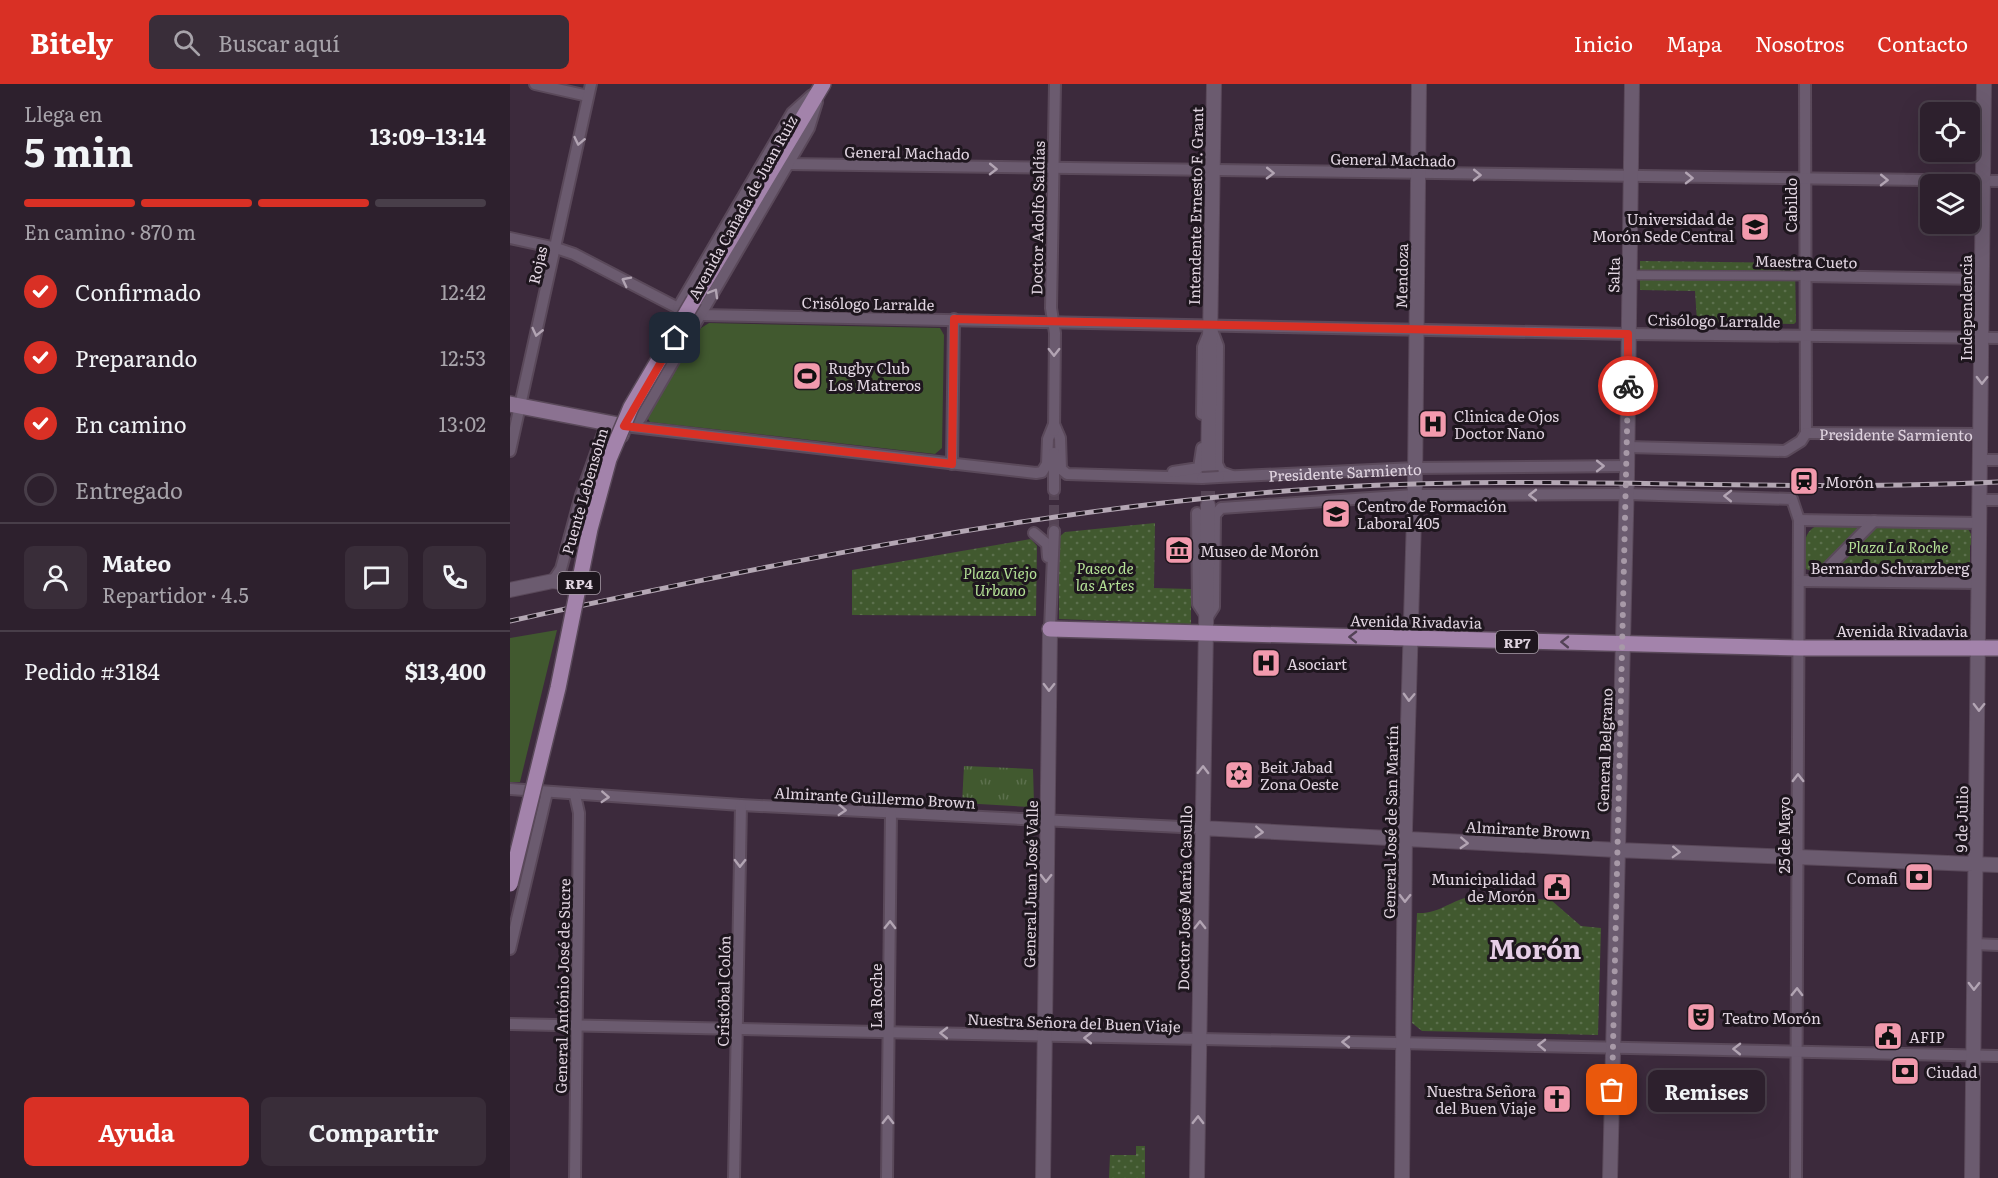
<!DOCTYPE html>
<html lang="es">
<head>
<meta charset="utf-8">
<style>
  body { margin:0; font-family:Literata,serif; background:#392d39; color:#f1f3f6; height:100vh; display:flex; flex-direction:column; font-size:22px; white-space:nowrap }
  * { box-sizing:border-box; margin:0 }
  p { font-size:20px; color:#a7a3aa }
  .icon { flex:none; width:33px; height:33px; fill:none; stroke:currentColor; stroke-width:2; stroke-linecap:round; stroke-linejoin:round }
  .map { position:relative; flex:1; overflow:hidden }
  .panel { display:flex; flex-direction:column; background:#2d202d; width:510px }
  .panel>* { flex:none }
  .tools { position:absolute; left:1410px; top:18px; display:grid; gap:12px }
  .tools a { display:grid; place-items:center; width:60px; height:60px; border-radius:9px; background:#2d202d; box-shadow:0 6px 24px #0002,0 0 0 2px #483e49; font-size:30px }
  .pin { position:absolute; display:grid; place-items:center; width:51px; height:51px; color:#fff; margin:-26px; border-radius:12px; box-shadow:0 3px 9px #0006 }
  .courier { position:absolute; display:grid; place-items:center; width:60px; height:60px; margin:-30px; border:4px solid #d93025; border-radius:50%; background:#fff; color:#222; box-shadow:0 2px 8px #0007 }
  .bubble { position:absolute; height:42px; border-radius:9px; background:#2d202d; box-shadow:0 6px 24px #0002,0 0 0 2px #483e49; font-size:20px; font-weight:700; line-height:42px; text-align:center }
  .headline em { font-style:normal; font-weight:700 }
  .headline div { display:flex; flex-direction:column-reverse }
  .headline { display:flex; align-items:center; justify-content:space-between; height:102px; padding:0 24px }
  h1 { font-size:39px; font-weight:700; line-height:45px }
  .bar { display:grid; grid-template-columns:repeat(4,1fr); gap:9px 6px; align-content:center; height:72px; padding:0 24px }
  .bar i { height:8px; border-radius:4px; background:#483e49 }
  .bar .on { background:#d93025 }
  .bar p { grid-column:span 4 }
  .line { display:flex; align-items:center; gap:15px; padding:0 24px; border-top:2px solid #483e49 }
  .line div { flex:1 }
  .round { display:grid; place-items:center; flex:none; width:63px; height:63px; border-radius:9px; background:#392d39 }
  ol { padding:0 24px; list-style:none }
  li { display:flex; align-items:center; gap:18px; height:66px }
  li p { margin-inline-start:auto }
  li .icon { padding:6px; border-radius:50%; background:#d93025; color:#fff; stroke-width:4 }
  li:last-child { color:#a7a3aa }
  li i { width:33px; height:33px; border:3px solid #483e49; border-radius:50% }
  .primary-button { display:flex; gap:12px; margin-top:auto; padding:12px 24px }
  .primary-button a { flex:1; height:69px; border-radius:9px; background:#d93025; color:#fff; font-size:24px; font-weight:700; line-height:69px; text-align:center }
  .primary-button a+a { background:#392d39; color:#f1f3f6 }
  header { display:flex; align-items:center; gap:36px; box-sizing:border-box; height:84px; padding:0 30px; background:#d93025; color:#fff }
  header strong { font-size:28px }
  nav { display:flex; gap:33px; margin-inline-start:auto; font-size:21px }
  .search { width:420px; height:54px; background:#392d39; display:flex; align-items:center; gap:15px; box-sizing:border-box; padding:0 21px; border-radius:9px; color:#a7a3aa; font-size:22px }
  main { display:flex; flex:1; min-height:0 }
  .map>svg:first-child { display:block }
  .grass { fill:url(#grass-tufts) }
  .park { fill:url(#park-dots) }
  .pitch { fill:#41592f }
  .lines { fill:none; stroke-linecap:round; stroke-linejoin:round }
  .minor-tunnel { stroke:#545; stroke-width:10; stroke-dasharray:10 5; stroke-linecap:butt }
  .tertiary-tunnel { stroke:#545; stroke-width:14; stroke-dasharray:14 7; stroke-linecap:butt }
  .pedestrian-casing { stroke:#5a495a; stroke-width:11 }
  .minor-casing { stroke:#5a495a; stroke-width:14 }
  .tertiary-casing { stroke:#5a495a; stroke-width:16 }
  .secondary-casing { stroke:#5a495a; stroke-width:18 }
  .primary-casing { stroke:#5a495a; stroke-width:18 }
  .pedestrian { stroke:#6b5b6f; stroke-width:8 }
  .minor { stroke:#6b5b6f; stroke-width:10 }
  .tertiary { stroke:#6b5b6f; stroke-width:14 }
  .secondary { stroke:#8b7291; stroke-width:15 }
  .primary { stroke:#a383ab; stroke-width:15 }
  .rail-casing { stroke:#b4a7b4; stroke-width:5 }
  .rail { stroke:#1e161e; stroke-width:3; stroke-dasharray:9; stroke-linecap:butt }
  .minor-bridge-casing { stroke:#5a495a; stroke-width:14; stroke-linecap:butt }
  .primary-bridge-casing { stroke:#5a495a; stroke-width:18; stroke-linecap:butt }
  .minor-bridge { stroke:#6b5b6f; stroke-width:10 }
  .primary-bridge { stroke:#a383ab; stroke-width:15 }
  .oneway { stroke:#b2a4b3 }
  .oneway2 { stroke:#534256 }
  .done { stroke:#a799a7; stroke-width:6; stroke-dasharray:0 10.8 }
  .route { stroke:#d93025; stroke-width:8 }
  .labels { text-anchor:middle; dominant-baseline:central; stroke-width:6; stroke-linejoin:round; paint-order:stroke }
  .shield { fill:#1e161e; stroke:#a69ca6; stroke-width:1.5 }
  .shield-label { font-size:14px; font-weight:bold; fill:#e1d5e1 }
  .street-label { font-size:15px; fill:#e1d5e1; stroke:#1e161e }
  .poi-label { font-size:15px; fill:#e1d5e1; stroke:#1e161e; text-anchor:start }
  .park-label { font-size:15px; font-style:italic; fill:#b3e095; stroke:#1e161e }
  .town-label { font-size:27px; font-weight:bold; fill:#e5cde5; stroke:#1e161e }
</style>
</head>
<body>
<header>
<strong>Bitely</strong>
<div class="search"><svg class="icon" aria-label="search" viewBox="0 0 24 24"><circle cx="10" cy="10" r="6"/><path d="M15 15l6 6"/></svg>Buscar aquí</div>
<nav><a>Inicio</a><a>Mapa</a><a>Nosotros</a><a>Contacto</a></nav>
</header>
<main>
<section class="panel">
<div class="headline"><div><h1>5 min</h1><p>Llega en</p></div><em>13:09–13:14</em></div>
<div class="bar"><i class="on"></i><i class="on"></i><i class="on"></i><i></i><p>En camino · 870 m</p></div>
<ol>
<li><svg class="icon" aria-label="check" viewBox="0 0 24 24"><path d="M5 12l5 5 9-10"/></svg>Confirmado<p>12:42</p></li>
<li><svg class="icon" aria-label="check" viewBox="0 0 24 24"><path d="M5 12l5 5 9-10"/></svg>Preparando<p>12:53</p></li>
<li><svg class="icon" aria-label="check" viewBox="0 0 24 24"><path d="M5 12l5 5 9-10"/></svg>En camino<p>13:02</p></li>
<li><i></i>Entregado</li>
</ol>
<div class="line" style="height:108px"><a class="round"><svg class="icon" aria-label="person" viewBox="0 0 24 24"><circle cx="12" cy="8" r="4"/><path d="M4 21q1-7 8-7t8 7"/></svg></a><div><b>Mateo</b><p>Repartidor · 4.5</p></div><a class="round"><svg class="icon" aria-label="chat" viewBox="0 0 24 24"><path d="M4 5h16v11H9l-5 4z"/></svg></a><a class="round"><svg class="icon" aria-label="phone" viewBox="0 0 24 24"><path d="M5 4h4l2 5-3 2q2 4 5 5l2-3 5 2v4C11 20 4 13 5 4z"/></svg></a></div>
<div class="line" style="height:78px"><div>Pedido #3184</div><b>$13,400</b></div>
<div class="primary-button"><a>Ayuda</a><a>Compartir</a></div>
</section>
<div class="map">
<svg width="1488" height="1094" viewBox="0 0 1488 1094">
  <defs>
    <pattern id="grass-tufts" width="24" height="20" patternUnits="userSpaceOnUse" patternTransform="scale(1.5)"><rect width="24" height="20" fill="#41592f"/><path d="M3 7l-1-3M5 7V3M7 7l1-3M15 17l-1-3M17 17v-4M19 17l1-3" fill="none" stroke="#5c704d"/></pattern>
    <pattern id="park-dots" width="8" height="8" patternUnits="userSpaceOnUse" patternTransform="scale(1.5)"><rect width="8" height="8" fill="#41592f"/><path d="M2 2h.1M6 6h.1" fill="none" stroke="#5c704d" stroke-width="1.8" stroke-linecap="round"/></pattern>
  </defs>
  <rect width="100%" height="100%" fill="#3c2a3c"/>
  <path class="grass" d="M454 682 523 685 524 720 519 723 452 719Z"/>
  <path class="park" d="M1130 177 1285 179 1286 238 1284 240 1187 238 1185 207 1130 206Z
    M645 439 644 504 681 505V540L549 535V453L555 448Z
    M1307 442 1458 445 1464 455 1460 462V482L1317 479C1310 486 1305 489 1296 485 1295 470 1290 448 1307 442Z
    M521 455 527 462 526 532 342 531V486Z
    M964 812 1041 816 1071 842 1091 844 1088 951 912 947 902 939 907 829C931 830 941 815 964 812Z
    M626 1062H635V1094H599L600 1071H626Z"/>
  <path class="pitch" d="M199 239 430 244 434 251 432 364 425 370 140 338 136 332 191 244Z
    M47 546 10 698H0V554Z"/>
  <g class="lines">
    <path class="minor-tunnel" d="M544 406V447"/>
    <path class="tertiary-tunnel" d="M698 421V388"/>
    <g class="pedestrian-casing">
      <path id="pedestrian" d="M1120 191 1295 192"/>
    </g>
    <g class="minor-casing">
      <g id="minor">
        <path d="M25 0 78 12"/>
        <path d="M1295 0 1296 349"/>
        <path d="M277 80 1488 97"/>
        <path d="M0 154 46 164 64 170 168 224 191 231 1118 250 1488 254"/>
        <path d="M1295 192 1472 195"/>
        <path d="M168 224 282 29 302 11"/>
        <path d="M702 246 708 262 707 380 711 388 722 392"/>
        <path d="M692 330 693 263 698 251"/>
        <path d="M117 340 130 335 299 44 307 18"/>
        <path d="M544 340 550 354 551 385 557 390 692 394"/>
        <path d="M114 342 526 389 532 388 537 380 538 355 544 340"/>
        <path d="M544 347 545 249 541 224 545 0"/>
        <path id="s1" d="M1296 349 1471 350"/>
        <path d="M1117 363 1275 367 1291 357 1296 349"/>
        <path d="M0 367 81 0"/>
        <path d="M1471 376H1488"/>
        <path d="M442 380 444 235"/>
        <path d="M663 388 689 384 692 364"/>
        <path id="s2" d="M709 393 905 384 1117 382"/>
        <path d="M544 406V369"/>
        <path d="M1470 416H1488"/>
        <path d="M687 429 688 520 697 534 704 523 705 431 711 424 904 411 1117 410 1282 415 1289 436 1286 1094"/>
        <path d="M1289 436 1470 439"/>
        <path d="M524 449 537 460 538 473"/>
        <path d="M43 497 51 485 71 411 97 338"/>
        <path d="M1290 497 1469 499"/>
        <path d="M1305 497 1364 437"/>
        <path d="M540 545 544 447"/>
        <path d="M0 705 231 721 691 744"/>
        <path d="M1464 860 1488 861"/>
        <path d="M0 865 37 708"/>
        <path d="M0 940 1488 972"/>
        <path d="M65 1094 69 729 65 711"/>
        <path d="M224 1094 231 721"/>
        <path d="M377 1094 381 729"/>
      </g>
    </g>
    <g class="tertiary-casing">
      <path id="tertiary" d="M698 388 704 0
        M0 506 43 497 65 501
        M691 744 1107 766 1488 781
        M533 1094 540 545
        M687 1094 698 421
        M892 1094 895 744 905 399 909 0
        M1100 1094 1117 391 1122 0
        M1462 1094 1474 0"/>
    </g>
    <g class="secondary-casing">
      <path id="secondary" d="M0 320 114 342 111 351"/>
    </g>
    <g class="primary-casing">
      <path id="primary" d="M184 216 313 0
        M540 545 1289 564H1488"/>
    </g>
    <use href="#pedestrian" class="pedestrian"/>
    <use href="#minor" class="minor"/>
    <use href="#tertiary" class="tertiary"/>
    <use href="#secondary" class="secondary"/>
    <use href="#primary" class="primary"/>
    <g class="rail-casing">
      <path id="rail" d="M0 537C266 479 531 424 802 405 1031 389 1260 409 1488 398"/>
    </g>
    <use href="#rail" class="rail"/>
    <g class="minor-bridge-casing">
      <path id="minor-bridge" d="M692 394 709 393"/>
    </g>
    <g class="primary-bridge-casing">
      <path id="primary-bridge" d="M0 800 48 604 80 445 99 375 121 323 184 216"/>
    </g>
    <use href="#minor-bridge" class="minor-bridge"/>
    <use href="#primary-bridge" class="primary-bridge"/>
  </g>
  <defs><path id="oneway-chevron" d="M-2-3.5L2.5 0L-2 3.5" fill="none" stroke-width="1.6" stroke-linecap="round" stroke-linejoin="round" transform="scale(1.5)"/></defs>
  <g class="oneway">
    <use href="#oneway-chevron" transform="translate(69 57) rotate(102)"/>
    <use href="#oneway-chevron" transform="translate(483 85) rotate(1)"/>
    <use href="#oneway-chevron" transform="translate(760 89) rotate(1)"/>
    <use href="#oneway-chevron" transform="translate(967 91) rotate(1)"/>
    <use href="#oneway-chevron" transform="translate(1179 94) rotate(1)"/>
    <use href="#oneway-chevron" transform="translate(1374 96) rotate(1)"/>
    <use href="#oneway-chevron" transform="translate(116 197) rotate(-153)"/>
    <use href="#oneway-chevron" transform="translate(204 209) rotate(-60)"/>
    <use href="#oneway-chevron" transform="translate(27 248) rotate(103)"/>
    <use href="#oneway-chevron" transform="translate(544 268) rotate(90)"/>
    <use href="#oneway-chevron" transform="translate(1472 296) rotate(91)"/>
    <use href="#oneway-chevron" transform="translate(1090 382)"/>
    <use href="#oneway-chevron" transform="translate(1023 411) rotate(180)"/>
    <use href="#oneway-chevron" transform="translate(1218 412) rotate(-179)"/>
    <use href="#oneway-chevron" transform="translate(539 603) rotate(91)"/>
    <use href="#oneway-chevron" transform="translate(899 613) rotate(92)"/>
    <use href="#oneway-chevron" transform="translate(1469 623) rotate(91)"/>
    <use href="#oneway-chevron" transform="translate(693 686) rotate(-89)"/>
    <use href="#oneway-chevron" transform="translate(1288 694) rotate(-90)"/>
    <use href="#oneway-chevron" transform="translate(95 713) rotate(3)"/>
    <use href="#oneway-chevron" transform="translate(332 726) rotate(3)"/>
    <use href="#oneway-chevron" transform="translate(749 748) rotate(3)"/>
    <use href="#oneway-chevron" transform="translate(954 759) rotate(3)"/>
    <use href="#oneway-chevron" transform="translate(1166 768) rotate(2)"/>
    <use href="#oneway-chevron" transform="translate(230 779) rotate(91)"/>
    <use href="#oneway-chevron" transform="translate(536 794) rotate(91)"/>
    <use href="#oneway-chevron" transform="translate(895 814) rotate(91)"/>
    <use href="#oneway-chevron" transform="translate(380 841) rotate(-89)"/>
    <use href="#oneway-chevron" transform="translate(690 841) rotate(-90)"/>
    <use href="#oneway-chevron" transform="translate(1464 902) rotate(91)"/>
    <use href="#oneway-chevron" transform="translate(1287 908) rotate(-89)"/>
    <use href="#oneway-chevron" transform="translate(434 949) rotate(-179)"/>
    <use href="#oneway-chevron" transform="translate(578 954) rotate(-179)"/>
    <use href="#oneway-chevron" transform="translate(836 958) rotate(-179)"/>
    <use href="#oneway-chevron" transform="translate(1032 961) rotate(-179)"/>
    <use href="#oneway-chevron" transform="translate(1227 965) rotate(-179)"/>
    <use href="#oneway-chevron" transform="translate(378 1036) rotate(-89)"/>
    <use href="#oneway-chevron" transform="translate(688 1036) rotate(-89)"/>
  </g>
  <g class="oneway2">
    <use href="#oneway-chevron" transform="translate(843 553) rotate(-179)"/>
    <use href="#oneway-chevron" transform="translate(1055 558) rotate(-179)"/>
  </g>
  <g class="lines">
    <path class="done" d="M1102 1006 1118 302"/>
    <path class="route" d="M165 254 114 342 442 380 444 235 1118 250V302"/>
  </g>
  <defs>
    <g id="university-square" transform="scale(1.5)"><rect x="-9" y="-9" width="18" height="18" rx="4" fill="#f29aad" stroke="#1e161e"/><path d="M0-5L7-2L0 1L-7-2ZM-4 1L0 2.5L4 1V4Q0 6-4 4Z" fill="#111"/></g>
    <g id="stadium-square" transform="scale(1.5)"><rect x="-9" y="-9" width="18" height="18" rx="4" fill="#f29aad" stroke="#1e161e"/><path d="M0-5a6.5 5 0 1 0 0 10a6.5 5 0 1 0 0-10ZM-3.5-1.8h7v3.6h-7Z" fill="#111"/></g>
    <g id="hospital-square" transform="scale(1.5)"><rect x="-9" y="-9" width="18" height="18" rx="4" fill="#f29aad" stroke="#1e161e"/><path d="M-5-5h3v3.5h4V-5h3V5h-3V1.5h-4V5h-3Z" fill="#111"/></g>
    <g id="station-square" transform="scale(1.5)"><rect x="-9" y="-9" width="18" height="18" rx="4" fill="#f29aad" stroke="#1e161e"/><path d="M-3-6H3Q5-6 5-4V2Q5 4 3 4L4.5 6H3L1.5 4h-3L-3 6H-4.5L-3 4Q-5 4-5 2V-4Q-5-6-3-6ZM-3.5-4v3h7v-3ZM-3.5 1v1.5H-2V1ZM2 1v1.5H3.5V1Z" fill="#111"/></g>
    <g id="museum-square" transform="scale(1.5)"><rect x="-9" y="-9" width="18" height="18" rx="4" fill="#f29aad" stroke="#1e161e"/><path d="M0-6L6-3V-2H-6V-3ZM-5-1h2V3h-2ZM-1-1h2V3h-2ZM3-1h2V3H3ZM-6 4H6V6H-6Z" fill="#111"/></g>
    <g id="synagogue-square" transform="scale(1.5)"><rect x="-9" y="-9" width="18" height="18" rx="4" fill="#f29aad" stroke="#1e161e"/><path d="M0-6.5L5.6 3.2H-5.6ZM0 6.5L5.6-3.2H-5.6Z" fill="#111"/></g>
    <g id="bank-square" transform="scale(1.5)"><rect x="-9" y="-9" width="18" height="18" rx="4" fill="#f29aad" stroke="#1e161e"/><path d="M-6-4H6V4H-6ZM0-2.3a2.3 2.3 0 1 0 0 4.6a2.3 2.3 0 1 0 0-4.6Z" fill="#111"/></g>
    <g id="civic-square" transform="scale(1.5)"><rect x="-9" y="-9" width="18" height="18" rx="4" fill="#f29aad" stroke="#1e161e"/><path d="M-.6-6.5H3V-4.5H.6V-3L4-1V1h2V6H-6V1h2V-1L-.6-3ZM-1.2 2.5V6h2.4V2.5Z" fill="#111"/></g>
    <g id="theatre-square" transform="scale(1.5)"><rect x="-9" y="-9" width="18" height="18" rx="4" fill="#f29aad" stroke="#1e161e"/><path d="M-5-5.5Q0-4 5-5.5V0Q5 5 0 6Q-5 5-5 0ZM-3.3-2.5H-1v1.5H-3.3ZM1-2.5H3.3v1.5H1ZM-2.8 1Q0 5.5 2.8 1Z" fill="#111"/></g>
    <g id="church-square" transform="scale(1.5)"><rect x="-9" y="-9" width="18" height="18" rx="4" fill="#f29aad" stroke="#1e161e"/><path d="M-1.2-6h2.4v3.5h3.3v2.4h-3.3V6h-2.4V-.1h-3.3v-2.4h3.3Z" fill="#111"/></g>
  </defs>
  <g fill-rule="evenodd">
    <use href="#university-square" x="1245" y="143"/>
    <use href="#stadium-square" x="297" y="292"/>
    <use href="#hospital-square" x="923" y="340"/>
    <use href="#station-square" x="1294" y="397"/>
    <use href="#university-square" x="826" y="430"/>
    <use href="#museum-square" x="669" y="466"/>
    <use href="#hospital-square" x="756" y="579"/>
    <use href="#synagogue-square" x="729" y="691"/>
    <use href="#bank-square" x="1409" y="793"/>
    <use href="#civic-square" x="1047" y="803"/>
    <use href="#theatre-square" x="1191" y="933"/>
    <use href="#civic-square" x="1378" y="952"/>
    <use href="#bank-square" x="1395" y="987"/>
    <use href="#church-square" x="1047" y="1015"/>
  </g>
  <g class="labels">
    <g class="shield">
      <rect x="48" y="488" width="42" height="22" rx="4.5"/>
      <rect x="986" y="547" width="42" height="22" rx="4.5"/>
    </g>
    <g class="shield-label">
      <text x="69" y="499">RP4</text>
      <text x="1007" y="558">RP7</text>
    </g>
    <g class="street-label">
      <text transform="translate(397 68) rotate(1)">General Machado</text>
      <text transform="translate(883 75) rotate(1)">General Machado</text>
      <text transform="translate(1280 121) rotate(-90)">Cabildo</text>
      <text transform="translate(685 122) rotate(-89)">Intendente Ernesto F. Grant</text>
      <text transform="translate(232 123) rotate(-61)">Avenida Cañada de Juan Ruiz</text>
      <text transform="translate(527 134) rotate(-89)">Doctor Adolfo Saldías</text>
      <text transform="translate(1296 177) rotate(1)">Maestra Cueto</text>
      <text transform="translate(27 181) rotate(-77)">Rojas</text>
      <text transform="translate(1103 191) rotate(-89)">Salta</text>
      <text transform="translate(891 192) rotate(-89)">Mendoza</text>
      <text transform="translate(358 219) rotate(1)">Crisólogo Larralde</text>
      <text transform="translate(1455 224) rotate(-90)">Independencia</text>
      <text transform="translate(1204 236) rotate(1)">Crisólogo Larralde</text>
      <text stroke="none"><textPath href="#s1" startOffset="90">Presidente Sarmiento</textPath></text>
      <text stroke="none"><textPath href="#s2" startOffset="126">Presidente Sarmiento</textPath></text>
      <text transform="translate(74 407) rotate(-74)">Puente Lebensohn</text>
      <text x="1380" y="483">Bernardo Schvarzberg</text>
      <text transform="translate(906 537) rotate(1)">Avenida Rivadavia</text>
      <text x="1392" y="546">Avenida Rivadavia</text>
      <text transform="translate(1094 666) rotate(-88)">General Belgrano</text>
      <text transform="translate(365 713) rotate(3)">Almirante Guillermo Brown</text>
      <text transform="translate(1451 735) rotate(-89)">9 de Julio</text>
      <text transform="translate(880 738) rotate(-89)">General José de San Martín</text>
      <text transform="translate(1018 745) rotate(3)">Almirante Brown</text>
      <text transform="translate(1273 751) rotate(-90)">25 de Mayo</text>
      <text transform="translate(520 800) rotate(-89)">General Juan José Valle</text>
      <text transform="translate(674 814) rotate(-89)">Doctor José María Casullo</text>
      <text transform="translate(52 902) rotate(-89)">General António José de Sucre</text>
      <text transform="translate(213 907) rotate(-89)">Cristóbal Colón</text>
      <text transform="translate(365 912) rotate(-90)">La Roche</text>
      <text transform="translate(564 938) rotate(2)">Nuestra Señora del Buen Viaje</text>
    </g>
    <g class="poi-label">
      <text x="1224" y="134" text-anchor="end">Universidad de<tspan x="1224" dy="17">Morón Sede Central</tspan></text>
      <text x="318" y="283">Rugby Club<tspan x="318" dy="17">Los Matreros</tspan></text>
      <text x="944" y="331">Clinica de Ojos<tspan x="944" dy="17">Doctor Nano</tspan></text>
      <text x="1315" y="397">Morón</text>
      <text x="847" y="421">Centro de Formación<tspan x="847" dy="17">Laboral 405</tspan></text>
      <text x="690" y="466">Museo de Morón</text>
      <text x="777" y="579">Asociart</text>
      <text x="750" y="682">Beit Jabad<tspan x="750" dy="17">Zona Oeste</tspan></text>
      <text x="1388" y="793" text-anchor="end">Comafi</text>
      <text x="1026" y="794" text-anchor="end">Municipalidad<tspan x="1026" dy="17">de Morón</tspan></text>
      <text x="1212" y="933">Teatro Morón</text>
      <text x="1399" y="952">AFIP</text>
      <text x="1416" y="987">Ciudad</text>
      <text x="1026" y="1006" text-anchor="end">Nuestra Señora<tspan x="1026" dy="17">del Buen Viaje</tspan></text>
    </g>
    <g class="park-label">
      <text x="1388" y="462">Plaza La Roche</text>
      <text x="595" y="483">Paseo de<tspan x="595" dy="17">las Artes</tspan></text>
      <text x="490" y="488">Plaza Viejo<tspan x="490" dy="17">Urbano</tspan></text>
    </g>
    <g class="town-label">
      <text x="1025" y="863">Morón</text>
    </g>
  </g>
</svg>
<div class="tools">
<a><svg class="icon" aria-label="locate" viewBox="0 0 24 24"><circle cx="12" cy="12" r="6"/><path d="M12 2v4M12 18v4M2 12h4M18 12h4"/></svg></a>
<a><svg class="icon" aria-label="layers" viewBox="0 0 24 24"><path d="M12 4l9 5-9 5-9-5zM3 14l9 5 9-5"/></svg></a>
</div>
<div class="pin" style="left:1102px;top:1006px;background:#ea580c"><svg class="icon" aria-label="bag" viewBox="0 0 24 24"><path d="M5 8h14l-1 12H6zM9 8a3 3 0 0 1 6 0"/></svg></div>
<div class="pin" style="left:165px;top:254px;background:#1f2937"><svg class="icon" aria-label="home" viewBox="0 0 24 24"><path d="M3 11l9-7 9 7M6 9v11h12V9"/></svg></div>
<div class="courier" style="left:1118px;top:302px"><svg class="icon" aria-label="bike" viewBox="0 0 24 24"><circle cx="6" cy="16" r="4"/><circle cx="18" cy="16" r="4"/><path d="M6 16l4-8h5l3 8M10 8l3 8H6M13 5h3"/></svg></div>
<div class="bubble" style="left:1138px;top:986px;width:117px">Remises</div>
</div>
</main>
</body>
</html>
